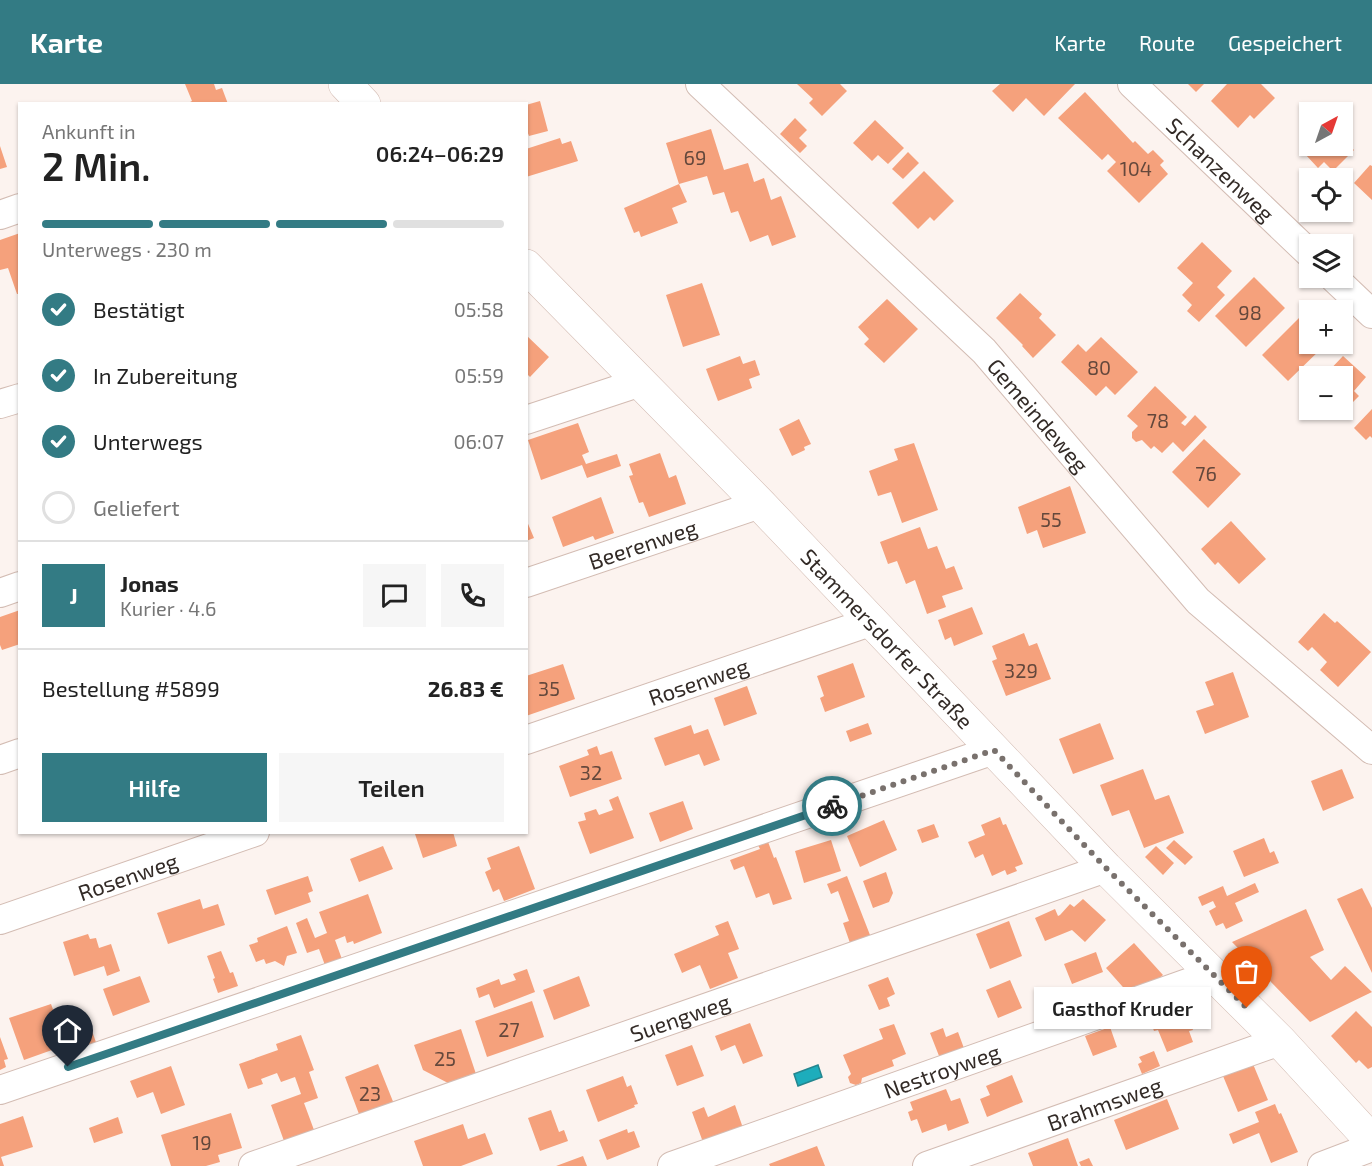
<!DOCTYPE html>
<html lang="de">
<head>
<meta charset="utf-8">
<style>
  body { margin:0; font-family:"Exo 2",sans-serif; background:#f6f6f6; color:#222; height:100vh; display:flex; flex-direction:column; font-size:22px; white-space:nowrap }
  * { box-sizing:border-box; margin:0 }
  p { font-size:20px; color:#767676 }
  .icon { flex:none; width:33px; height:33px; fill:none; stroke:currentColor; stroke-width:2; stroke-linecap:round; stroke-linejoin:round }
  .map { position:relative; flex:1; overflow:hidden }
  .side { position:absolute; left:18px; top:18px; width:510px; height:732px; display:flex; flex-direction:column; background:#fff; border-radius:0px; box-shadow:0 2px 4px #0004 }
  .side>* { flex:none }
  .needle { width:39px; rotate:40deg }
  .fabs { position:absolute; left:1299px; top:18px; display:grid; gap:12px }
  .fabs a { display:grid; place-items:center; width:54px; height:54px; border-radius:0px; background:#fff; box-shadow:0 2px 4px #0004; font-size:30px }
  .pin { position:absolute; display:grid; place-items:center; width:51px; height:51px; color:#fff; margin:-62px -26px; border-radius:50% 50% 50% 0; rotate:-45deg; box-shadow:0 0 6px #0007 }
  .pin .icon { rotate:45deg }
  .courier { position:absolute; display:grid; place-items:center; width:60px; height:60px; margin:-30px; border:4px solid #337b84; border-radius:50%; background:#fff; color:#222; box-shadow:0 2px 8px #0007 }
  .bubble { position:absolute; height:42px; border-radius:0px; background:#fff; box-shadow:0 2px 4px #0004; font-size:20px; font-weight:600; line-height:42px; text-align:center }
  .head em { font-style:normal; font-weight:600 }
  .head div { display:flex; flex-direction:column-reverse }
  .head { display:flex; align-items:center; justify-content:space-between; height:102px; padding:0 24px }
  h1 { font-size:39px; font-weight:600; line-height:45px }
  .bar { display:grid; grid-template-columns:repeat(4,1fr); gap:9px 6px; align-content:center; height:72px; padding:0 24px }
  .bar i { height:8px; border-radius:4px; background:#e0e0e0 }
  .bar .current { background:#337b84 }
  .bar p { grid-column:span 4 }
  .line { display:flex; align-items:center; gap:15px; padding:0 24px; border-top:2px solid #e0e0e0 }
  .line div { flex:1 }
  .round { display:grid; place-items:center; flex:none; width:63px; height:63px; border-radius:0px; background:#f6f6f6 }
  ol { padding:0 24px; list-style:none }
  li { display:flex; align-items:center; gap:18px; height:66px }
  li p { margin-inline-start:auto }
  li .icon { padding:6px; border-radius:50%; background:#337b84; color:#fff; stroke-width:4 }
  li:last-child { color:#767676 }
  li i { width:33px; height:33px; border:3px solid #e0e0e0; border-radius:50% }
  .cta { display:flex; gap:12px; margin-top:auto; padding:12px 24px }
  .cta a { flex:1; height:69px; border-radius:0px; background:#337b84; color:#fff; font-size:24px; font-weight:600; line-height:69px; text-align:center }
  .cta a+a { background:#f6f6f6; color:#222 }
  header { display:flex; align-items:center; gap:36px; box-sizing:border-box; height:84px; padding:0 30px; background:#337b84; color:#fff }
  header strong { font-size:28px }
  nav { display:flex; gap:33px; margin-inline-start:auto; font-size:21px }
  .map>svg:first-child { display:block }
  .water { fill:#1dadbc; stroke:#24868f; stroke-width:1.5 }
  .building { fill:#f5a17c }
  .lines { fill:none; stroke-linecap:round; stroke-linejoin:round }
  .minor-casing { stroke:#d3bcb3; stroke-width:30 }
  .major-casing { stroke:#d3bcb3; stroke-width:34 }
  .minor { stroke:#fff; stroke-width:28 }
  .major { stroke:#fff; stroke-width:33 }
  .done { stroke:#79716d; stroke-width:6; stroke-dasharray:0 10.8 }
  .route { stroke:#337b84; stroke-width:8 }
  .labels { text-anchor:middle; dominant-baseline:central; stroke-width:6; stroke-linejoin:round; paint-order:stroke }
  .number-label { font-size:20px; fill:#64483c }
  .street-label { font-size:22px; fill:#332b27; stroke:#fff }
</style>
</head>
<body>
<header>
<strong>Karte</strong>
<nav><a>Karte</a><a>Route</a><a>Gespeichert</a></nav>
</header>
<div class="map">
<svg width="1372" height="1082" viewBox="0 0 1372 1082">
  <rect width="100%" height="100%" fill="#fcf3ef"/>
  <path class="water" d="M818 981 822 993 798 1002 794 990Z"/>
  <path class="building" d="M185 0H214L216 6 222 4 228 20H186L192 17Z
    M797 0H840L847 7 822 32 809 19 813 15Z
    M1000 0H1075L1044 32 1026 14 1013 28 992 7Z
    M1188 0H1204L1196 8Z
    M1227 0H1261L1275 14 1254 35 1250 31 1238 44 1211 17Z
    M1085 8 1133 59 1135 57 1148 70 1153 66 1164 77 1160 81 1168 90 1139 119 1107 87 1116 78 1108 70 1102 76 1058 34Z
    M540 17 548 47 529 52 526 44V21Z
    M795 34 807 46 799 54 807 62 800 69 780 50Z
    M875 36 904 64 888 80 878 71 872 77 853 59Z
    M711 45 724 86 748 79 754 98 764 94 771 116 781 112 796 153 772 162 768 151 750 158 738 127 731 129 724 108 713 111 707 92 679 100 666 59Z
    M1310 51V62H1342V54L1354 66 1333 87 1324 78 1318 84 1305 70 1310 66 1302 58Z
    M560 54 562 60 571 57 578 77 526 93V65Z
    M0 62 7 83 0 85Z
    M908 68 919 79 903 95 892 85Z
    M1370 81 1372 82V116L1354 99Z
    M924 87 954 117 934 137 930 133 918 145 892 119Z
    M679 100 687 118 672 124 678 139 641 153 639 147 634 149 624 124Z
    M20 149V210H17L8 184 0 186V156Z
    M1202 158 1232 187 1217 203 1225 211 1199 238 1187 227 1192 221 1182 211 1193 199 1177 184Z
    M1254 193 1285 224 1246 263 1215 232Z
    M702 199 720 251 683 263 666 211Z
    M1020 209 1042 230 1039 234 1056 251 1033 274 1022 262 1023 261 996 234Z
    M887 215 918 245 884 279 864 260 869 255 858 243Z
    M1301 232 1310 241V260H1326L1288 297 1262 271Z
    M1342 235 1351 243 1342 252Z
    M526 251 549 273 530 293 526 289Z
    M1101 253 1138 288 1115 311 1106 302 1096 312 1061 278 1078 260 1086 268Z
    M740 272 743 280 755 276 760 291 749 295 752 304 718 317 706 285Z
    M1343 272 1366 293 1354 307 1359 312 1353 318 1347 313 1342 318V292H1324Z
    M1155 302 1187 333 1181 339 1185 342 1195 331 1207 343 1183 368 1173 358 1162 369 1154 362 1151 365 1142 356 1136 358 1132 354V348L1138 342 1127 332Z
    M1372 325V354L1370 352 1366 356 1354 344Z
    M799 335 811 360 804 363 805 366 792 372 779 345Z
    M578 339 589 368 582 371 586 380 617 370 621 382 587 394 582 381 541 396 528 356Z
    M1204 355 1241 390 1208 424 1172 388Z
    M914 359 938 426 902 439 891 408 878 412 869 387 898 376 894 365Z
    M660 369 669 394 676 391 686 420 649 433 643 418 639 419 629 392 633 391 629 380Z
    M1070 402 1086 449 1043 464 1037 446 1027 450 1018 423Z
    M601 413 614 449 595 456 593 452 563 463 552 433Z
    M526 435 534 454 526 457Z
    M1231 437 1266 475 1239 500 1218 478 1215 481 1201 465Z
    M920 443 928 465 937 462 946 485 954 482 963 505 942 512 946 523 927 530 915 496 906 500 897 477 888 480 880 458Z
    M972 523 983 550 954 562 951 553 945 556 938 536Z
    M20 526V560L2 566 0 561V533Z
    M1324 529 1335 539 1337 537 1371 568 1338 603 1320 586 1327 578 1312 563 1308 567 1298 558Z
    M1024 549 1029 562 1037 559 1051 595 1006 612 992 577 997 575 992 562Z
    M853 579 865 613 825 628 820 614 824 612 817 592Z
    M563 580 575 615 526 632V592Z
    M1233 588 1249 633 1205 650 1196 627 1214 621 1205 598Z
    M747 602 757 630 724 642 714 614Z
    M868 639 872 650 850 658 846 647Z
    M1100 639 1114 675 1073 690 1059 655Z
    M691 641 694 650 708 645 720 676 704 682 699 670 665 682 654 654Z
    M597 662 600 671 612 667 622 695 570 713 559 682 589 671 587 666Z
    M1143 685 1155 716 1169 711 1184 749 1144 764 1129 726 1112 732 1100 701Z
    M1342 685 1354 714 1323 727 1311 697Z
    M618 712 634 754 590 770 578 738 586 736 584 729 596 725 599 731 613 726 609 716Z
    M683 717 693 745 660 758 649 729Z
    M1000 733 1003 741 1006 740 1023 780 1015 783 1017 787 1007 791 1005 786 992 792 983 770 975 774 968 758 985 751 981 741Z
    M884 736 897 766 860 783 847 752Z
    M934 740 939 753 922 759 917 746Z
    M419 748H453L457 762 423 774 415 750Z
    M1264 754 1270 769 1274 767 1279 779 1244 793 1233 767Z
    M767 755 774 774 776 773 792 815 773 821 769 809 756 814 744 782 734 786 730 776 760 765 757 759Z
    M831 756 841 787 804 799 795 767Z
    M1174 756 1193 773 1185 781 1166 764Z
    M383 762 393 785 359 798 350 775Z
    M519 762 535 805 504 817 499 805 493 808 485 788 491 785 487 774Z
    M1156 762 1174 779 1163 791 1145 773Z
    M886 788 893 809 889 818 873 824 863 797Z
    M308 792 313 807 308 809 311 818 275 831 266 806Z
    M847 792 870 851 850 859 843 839 849 837 838 807 831 810 827 800Z
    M1255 799 1259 808 1235 819 1243 837 1226 845 1223 839 1216 842 1209 827 1216 823 1213 817 1202 822 1198 813 1223 802 1227 812Z
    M1362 804 1372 824V889L1337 815Z
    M368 810 382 849 354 860 353 857 347 859 345 852 335 856 343 878 326 884 319 865 307 869 296 839 307 834 315 854 327 849 319 828Z
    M200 815 203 825 218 820 225 841 168 860 157 829Z
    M1083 815 1106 836 1085 858 1072 846 1045 857 1035 834 1055 825 1058 832 1060 831 1070 820 1074 823Z
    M1306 825 1324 866 1310 873 1331 896 1345 882 1372 908 1310 938 1232 858Z
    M728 837 739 865 728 869 738 894 710 905 700 881 682 889 674 870 719 851 715 842Z
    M1009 837 1022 872 990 885 976 850Z
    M287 842 297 869 287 872 284 882 275 877 266 880 264 875 256 878 249 861 258 858 257 854Z
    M88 850 90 855 96 854 99 864 111 860 120 887 107 892 104 882 74 892 63 858Z
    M1134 859 1163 891 1148 904 1143 899 1130 911 1106 884Z
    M221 867 230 889 233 888 238 902 218 909 213 895 215 894 207 872Z
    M1096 868 1103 888 1072 900 1064 880Z
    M527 885 535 908 494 924 489 910 479 914 476 904 499 895 501 901 516 896 513 890Z
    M140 892 150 918 113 932 103 905Z
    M579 892 590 922 554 936 543 906Z
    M888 893 895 910 887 914 890 922 879 926 868 901Z
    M1010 896 1022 924 998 934 986 906Z
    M1181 914 1193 946 1189 947 1193 958 1167 968 1158 946 1154 947 1149 934 1153 932 1151 926Z
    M532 917 544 953 487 973 475 937Z
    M51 920 66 961 24 976 9 934Z
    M1356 927 1372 943V983L1368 985 1359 976 1356 979 1331 952Z
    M750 939 763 972 743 980 735 961 721 967 715 952Z
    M894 940 906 970 892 976 894 982 862 994 861 999 856 1001 850 999 848 993 851 990 843 971 883 955 879 945Z
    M1110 943 1117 963 1093 972 1085 952Z
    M91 944 98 964 84 969 77 949Z
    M943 944 946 953 958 948 965 967 941 977 930 949Z
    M461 945 476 990 448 999 423 986 414 961Z
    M301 951 314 986 309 988 318 1014 304 1019 314 1046 284 1057 271 1021 301 1010 295 993 281 998 277 989 261 995 263 1000 248 1005 239 980 278 966 276 960Z
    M0 953 8 975 4 976 6 983 0 986Z
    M692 961 704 992 677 1002 665 971Z
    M1154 967 1160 982 1142 990 1138 980 1142 978 1139 973Z
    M378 980 396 1025 362 1038 345 993Z
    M1253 980 1268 1016 1238 1028 1223 992Z
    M171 982 185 1021 161 1030 153 1008 137 1014 130 997Z
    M1012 991 1023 1018 987 1033 980 1015 990 1011 986 1002Z
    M623 992 627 1003 631 1001 638 1020 634 1021 635 1023 598 1038 586 1006Z
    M946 1005 951 1017 960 1014 969 1039 948 1047 946 1040 922 1049 917 1035 911 1037 908 1028 913 1026 910 1018Z
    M1167 1015 1179 1045 1126 1066 1114 1036Z
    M1275 1020 1279 1030 1281 1029 1298 1068 1271 1079 1259 1049 1233 1060 1229 1050 1259 1038 1255 1028Z
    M735 1021 743 1044 704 1061 692 1028 704 1023 708 1033Z
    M551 1026 559 1048 564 1046 568 1057 540 1067 528 1034Z
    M231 1029 242 1064 218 1071 220 1078 206 1082H171L161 1051Z
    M23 1032 33 1063 1 1073 4 1082H0V1040Z
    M118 1033 123 1049 94 1059 89 1044Z
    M463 1040 468 1055 485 1049 493 1070 461 1082H423L414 1057Z
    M627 1045 628 1049 634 1047 640 1063 607 1076 599 1056Z
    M1068 1054 1078 1082H1033L1028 1069Z
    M817 1062 825 1082H770L769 1080Z
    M583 1072 587 1082H556Z
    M1089 1074 1093 1082H1081L1079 1078Z"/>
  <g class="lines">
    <g class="minor-casing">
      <g id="minor">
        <path id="s1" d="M700 0 984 267 1198 517 1372 666"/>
        <path id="s2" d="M1132 0 1310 170"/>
        <path d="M0 131 20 124"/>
        <path d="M1334 194 1372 230"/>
        <path d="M0 320 20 314"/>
        <path d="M526 336 641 298"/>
        <path id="s3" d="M526 499 760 420"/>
        <path d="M0 509 20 502"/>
        <path id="s4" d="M526 656 870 538"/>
        <path d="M0 676 20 669"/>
        <path id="s5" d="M0 836 255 748"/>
        <path d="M0 1006 994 666"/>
        <path id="s6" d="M253 1082 1106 784"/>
        <path id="s7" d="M672 1082 1213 890"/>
        <path id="s8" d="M927 1082 1280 957"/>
        <path d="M1322 1082 1372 1063"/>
      </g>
    </g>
    <g class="major-casing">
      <g id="major">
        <path d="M345 0 364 20"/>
        <path id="s9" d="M526 182 760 420 1106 784 1280 957 1372 1057"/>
      </g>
    </g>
    <use href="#minor" class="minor"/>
    <use href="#major" class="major"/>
  </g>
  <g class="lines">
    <path class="done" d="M832 722 994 666 1106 784 1247 924"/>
    <path class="route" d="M68 983 832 722"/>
  </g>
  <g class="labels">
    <g class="number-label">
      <text x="695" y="73">69</text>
      <text x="1136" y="84">104</text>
      <text x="1250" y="228">98</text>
      <text x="1099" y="283">80</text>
      <text x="1158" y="336">78</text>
      <text x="1206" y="389">76</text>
      <text x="1051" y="435">55</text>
      <text x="1021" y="586">329</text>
      <text x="549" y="604">35</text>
      <text x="591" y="688">32</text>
      <text x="509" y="945">27</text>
      <text x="445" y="974">25</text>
      <text x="370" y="1009">23</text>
      <text x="202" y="1058">19</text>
    </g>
    <g class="street-label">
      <text stroke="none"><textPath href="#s2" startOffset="123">Schanzenweg</textPath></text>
      <text stroke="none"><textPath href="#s1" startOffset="474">Gemeindeweg</textPath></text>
      <text stroke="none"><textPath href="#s3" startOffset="123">Beerenweg</textPath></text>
      <text stroke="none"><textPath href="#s9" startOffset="519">Stammersdorfer Straße</textPath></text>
      <text stroke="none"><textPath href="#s4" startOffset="182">Rosenweg</textPath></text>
      <text stroke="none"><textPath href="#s5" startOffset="135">Rosenweg</textPath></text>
      <text stroke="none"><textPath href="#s6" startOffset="452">Suengweg</textPath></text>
      <text stroke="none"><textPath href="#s7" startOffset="286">Nestroyweg</textPath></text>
      <text stroke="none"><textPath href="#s8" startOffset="188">Brahmsweg</textPath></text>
    </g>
  </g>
</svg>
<div class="fabs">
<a><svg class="needle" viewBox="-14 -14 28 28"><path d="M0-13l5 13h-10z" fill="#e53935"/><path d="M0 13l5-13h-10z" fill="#767676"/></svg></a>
<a><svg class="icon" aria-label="locate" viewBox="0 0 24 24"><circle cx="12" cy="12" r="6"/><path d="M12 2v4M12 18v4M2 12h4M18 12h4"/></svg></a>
<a><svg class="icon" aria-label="layers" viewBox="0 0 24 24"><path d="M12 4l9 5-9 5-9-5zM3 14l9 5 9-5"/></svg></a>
<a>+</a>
<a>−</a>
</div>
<div class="pin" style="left:1247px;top:924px;background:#ea580c"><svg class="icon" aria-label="bag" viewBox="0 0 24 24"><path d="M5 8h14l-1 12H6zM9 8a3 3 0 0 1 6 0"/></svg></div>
<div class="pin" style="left:68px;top:983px;background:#1f2937"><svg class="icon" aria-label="home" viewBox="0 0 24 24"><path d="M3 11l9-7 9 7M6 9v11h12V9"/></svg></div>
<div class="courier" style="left:832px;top:722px"><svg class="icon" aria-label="bike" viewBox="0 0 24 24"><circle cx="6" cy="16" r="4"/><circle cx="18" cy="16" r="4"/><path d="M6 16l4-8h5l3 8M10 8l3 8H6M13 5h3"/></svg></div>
<div class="bubble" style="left:1034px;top:903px;width:177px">Gasthof Kruder</div>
<section class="side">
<div class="head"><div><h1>2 Min.</h1><p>Ankunft in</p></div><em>06:24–06:29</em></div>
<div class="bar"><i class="current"></i><i class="current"></i><i class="current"></i><i></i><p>Unterwegs · 230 m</p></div>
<ol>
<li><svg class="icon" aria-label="check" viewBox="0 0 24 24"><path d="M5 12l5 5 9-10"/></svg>Bestätigt<p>05:58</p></li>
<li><svg class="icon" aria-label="check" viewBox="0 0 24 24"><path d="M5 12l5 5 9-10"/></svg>In Zubereitung<p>05:59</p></li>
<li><svg class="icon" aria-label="check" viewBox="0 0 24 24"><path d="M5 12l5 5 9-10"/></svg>Unterwegs<p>06:07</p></li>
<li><i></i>Geliefert</li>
</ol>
<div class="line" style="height:108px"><b class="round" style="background:#337b84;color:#fff">J</b><div><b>Jonas</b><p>Kurier · 4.6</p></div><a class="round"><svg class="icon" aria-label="chat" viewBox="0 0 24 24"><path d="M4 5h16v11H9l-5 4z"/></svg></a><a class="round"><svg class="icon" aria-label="phone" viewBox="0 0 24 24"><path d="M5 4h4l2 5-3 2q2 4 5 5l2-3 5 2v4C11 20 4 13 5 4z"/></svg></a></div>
<div class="line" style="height:78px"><div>Bestellung #5899</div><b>26.83 €</b></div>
<div class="cta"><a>Hilfe</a><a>Teilen</a></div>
</section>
</div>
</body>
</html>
